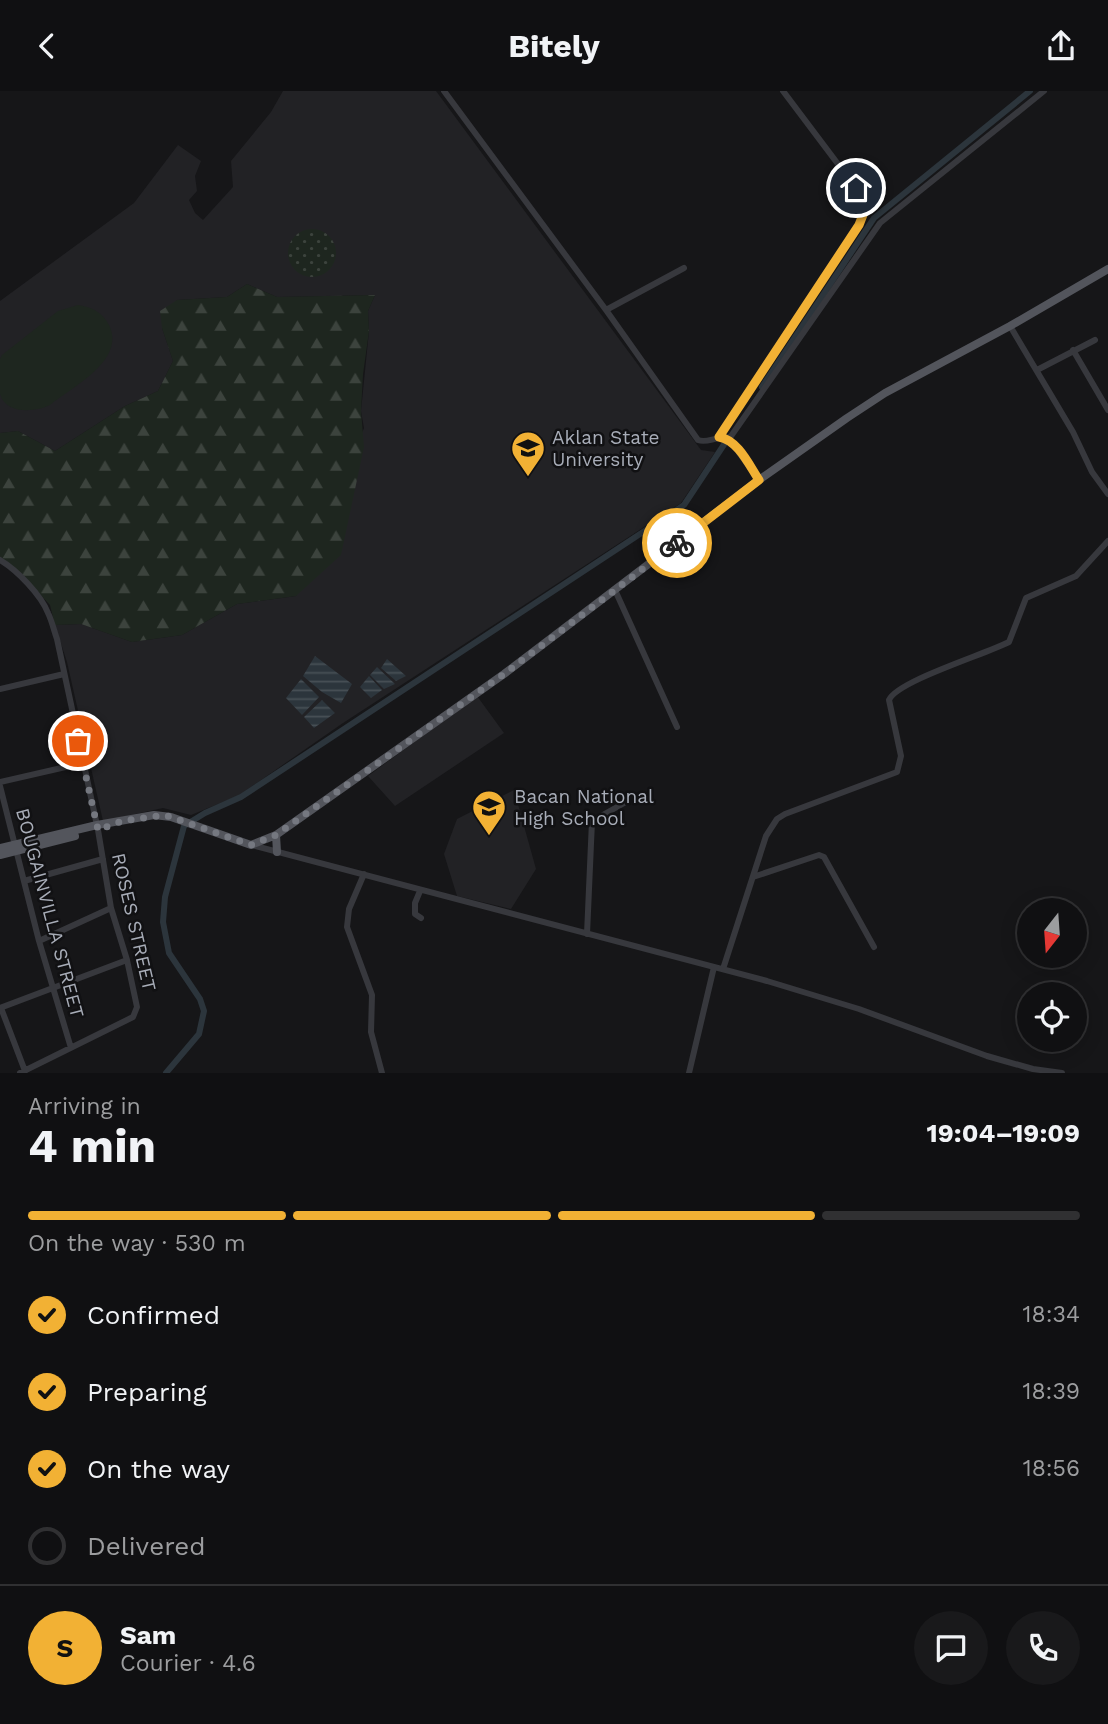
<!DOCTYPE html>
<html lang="en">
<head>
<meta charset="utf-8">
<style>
  body { margin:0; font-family:"Work Sans",sans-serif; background:#19191b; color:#f1f3f6; height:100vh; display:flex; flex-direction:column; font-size:26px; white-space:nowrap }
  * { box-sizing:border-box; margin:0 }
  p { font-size:23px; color:#9c9d9f }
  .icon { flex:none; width:38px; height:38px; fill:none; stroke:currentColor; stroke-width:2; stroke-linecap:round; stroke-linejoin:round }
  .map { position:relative; height:982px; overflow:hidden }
  .drawer { display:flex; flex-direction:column; background:#101012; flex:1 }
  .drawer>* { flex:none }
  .needle { width:46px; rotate:197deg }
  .fabs { position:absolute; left:1017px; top:807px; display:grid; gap:14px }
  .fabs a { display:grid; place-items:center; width:70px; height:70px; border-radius:50%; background:#101012; box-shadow:0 4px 18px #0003,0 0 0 2px #303032; font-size:35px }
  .pin { position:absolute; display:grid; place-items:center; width:60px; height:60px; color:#fff; margin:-30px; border:4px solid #fff; border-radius:50%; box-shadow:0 2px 7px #0007 }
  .courier { position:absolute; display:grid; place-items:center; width:70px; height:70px; margin:-35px; border:5px solid #f2b134; border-radius:50%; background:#fff; color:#222; box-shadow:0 2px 9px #0007 }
  .overview em { font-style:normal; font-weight:700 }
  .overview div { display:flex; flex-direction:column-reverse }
  .overview { display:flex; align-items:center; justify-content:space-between; height:119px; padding:0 28px }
  h1 { font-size:46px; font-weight:700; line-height:52px }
  .bar { display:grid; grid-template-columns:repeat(4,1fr); gap:10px 7px; align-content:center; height:84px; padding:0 28px }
  .bar i { height:9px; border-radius:5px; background:#303032 }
  .bar .on { background:#f2b134 }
  .bar p { grid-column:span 4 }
  .line { display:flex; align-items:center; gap:18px; padding:0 28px; border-top:2px solid #303032 }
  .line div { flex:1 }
  .round { display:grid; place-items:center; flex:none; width:74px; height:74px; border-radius:37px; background:#19191b }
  ol { padding:0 28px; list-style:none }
  li { display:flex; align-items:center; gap:21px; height:77px }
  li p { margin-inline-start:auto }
  li .icon { padding:7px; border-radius:50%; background:#f2b134; color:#111; stroke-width:4 }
  li:last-child { color:#9c9d9f }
  li i { width:38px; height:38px; border:4px solid #303032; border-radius:50% }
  header { display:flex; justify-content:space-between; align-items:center; height:91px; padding:0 28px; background:#101012; font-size:32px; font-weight:700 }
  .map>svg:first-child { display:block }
  .built { fill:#222225 }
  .grass { fill:#1e261f }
  .forest { fill:url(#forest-firs) }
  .park { fill:url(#park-dots) }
  .water { fill:url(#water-rules) }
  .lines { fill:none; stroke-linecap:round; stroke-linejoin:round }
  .canal { stroke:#2c353c; stroke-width:6 }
  .minor { stroke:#37383d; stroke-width:6 }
  .major { stroke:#53555c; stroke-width:8 }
  .done { stroke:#757880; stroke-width:7; stroke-dasharray:0 12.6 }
  .route { stroke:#f2b134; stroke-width:9 }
  .labels { text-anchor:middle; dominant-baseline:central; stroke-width:5; stroke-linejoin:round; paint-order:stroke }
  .poi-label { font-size:19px; fill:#a8adb8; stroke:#111113; text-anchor:start }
  .street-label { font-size:19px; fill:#a8adb8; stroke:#111113 }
</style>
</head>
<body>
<header><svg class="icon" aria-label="back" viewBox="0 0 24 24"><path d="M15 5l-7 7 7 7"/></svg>Bitely<svg class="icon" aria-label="share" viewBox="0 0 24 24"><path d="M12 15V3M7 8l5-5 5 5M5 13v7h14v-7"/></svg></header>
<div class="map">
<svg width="1108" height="982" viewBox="0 0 1108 982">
  <defs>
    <pattern id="forest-firs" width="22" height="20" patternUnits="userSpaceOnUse" patternTransform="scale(1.75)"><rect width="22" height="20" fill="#1e261f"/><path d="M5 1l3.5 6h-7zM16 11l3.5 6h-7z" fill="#3c433d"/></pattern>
    <pattern id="park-dots" width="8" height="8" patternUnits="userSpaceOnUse" patternTransform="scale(1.75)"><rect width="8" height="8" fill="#1e261f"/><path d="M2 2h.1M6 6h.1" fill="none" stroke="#3c433d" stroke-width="1.8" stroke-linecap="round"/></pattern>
    <pattern id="water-rules" width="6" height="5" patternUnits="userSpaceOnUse" patternTransform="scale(1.75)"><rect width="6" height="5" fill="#2c353c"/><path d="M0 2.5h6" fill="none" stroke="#485056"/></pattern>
  </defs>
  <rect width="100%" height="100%" fill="#161618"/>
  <path class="built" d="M283 0H436L701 359 715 361 681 412 343 632 238 705 191 724 163 717 103 730 67 571 55 534 81 533 132 551 182 544 237 513 296 505 364 337 361 320 369 240 368 220 375 204 277 206 247 193 227 206 177 209 162 237 173 270 158 300 125 315 55 360 18 340 0 342V210L134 112 178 54 201 70 195 85 197 100 189 109 195 122 203 129 233 96 231 70 271 21Z
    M477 605 504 642 395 715 368 685Z
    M514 699 536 778 511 818 457 805 444 763 457 728Z"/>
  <path class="grass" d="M78 214C92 216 102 221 109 234 126 269 74 295 50 314 36 321 6 324 0 303 0 293 0 278 0 268L2 264 58 220Z"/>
  <path class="forest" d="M247 193 277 206 375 204 368 220 369 240 363 283 361 320 364 356 341 464 296 505 237 513 182 544 132 551 81 533 55 534 50 514 24 486 0 466V342L18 340 55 360 125 315 158 300 173 270 162 237 160 220 177 209 227 206Z"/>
  <path class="park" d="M288 162a24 24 0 1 1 48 0a24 24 0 1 1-48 0Z"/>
  <path class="water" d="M315 565 352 593 341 612 322 601 303 585Z
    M387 568 406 585 396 590 381 577Z
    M377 576 395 593 384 598 370 584Z
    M369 585 382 599 371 607 360 596Z
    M301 588 319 606 302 624 286 607Z
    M322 609 335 622 314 637 304 626Z"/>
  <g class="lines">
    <path class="canal" d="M762 296 874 127 1030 0
      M166 982 199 943 204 920 200 908 169 862 163 831 165 806 184 735 205 722 241 706 684 414 729 346"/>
    <path class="minor" d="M444 0 606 219 698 349C708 353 716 344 729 348L759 389
      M606 219 684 177
      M1010 235 1073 341 1092 381 1108 403
      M1073 259 1108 319
      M1037 279 1095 249
      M719 346 859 134 866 116 856 97 783 0
      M729 348 880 132 1044 0
      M0 469C17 479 41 504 48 522 52 530 54 540 57 548L98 739 111 817 127 869 137 916 133 926 20 982
      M615 499 677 636
      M0 598 64 583
      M0 691 83 672
      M0 695 39 850 71 957
      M252 754 767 890 859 918 987 965 1033 978 1062 982
      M364 783 349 818 347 836 372 904 371 941 382 982
      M753 786 819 764 824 766 874 856
      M24 790 103 768
      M420 800 415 812V823L421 827
      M587 843 592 730 626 711
      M39 850 111 817
      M723 878 766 745 777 728 785 723 897 681 901 665 889 609C897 590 986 563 1009 551L1026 507 1076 485 1108 450
      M0 917 127 869
      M1 917 25 980
      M689 982 714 876"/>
    <path class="major" d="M276 744 277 761
      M0 757 97 734 154 724 171 726 251 754 276 744 504 583 759 389 847 327 885 302 1010 235 1108 178
      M0 764 75 745"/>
  </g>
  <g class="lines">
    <path class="done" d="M78 650 98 739 122 730 165 724 251 754 276 744 504 583 677 452"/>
    <path class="route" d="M677 452 759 389C749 374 738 349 719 346L859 134 866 116 856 97"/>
  </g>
  <defs>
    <g id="university-pin" transform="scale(1.75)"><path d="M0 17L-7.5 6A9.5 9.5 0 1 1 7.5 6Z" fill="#f2b134" stroke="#111113"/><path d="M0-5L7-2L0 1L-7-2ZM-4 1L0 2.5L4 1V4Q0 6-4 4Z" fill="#111"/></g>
    <g id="school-pin" transform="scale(1.75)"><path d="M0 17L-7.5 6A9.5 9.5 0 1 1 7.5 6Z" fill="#f2b134" stroke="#111113"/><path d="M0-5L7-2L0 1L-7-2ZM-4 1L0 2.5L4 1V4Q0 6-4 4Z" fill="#111"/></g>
  </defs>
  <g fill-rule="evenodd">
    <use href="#university-pin" x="528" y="357"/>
    <use href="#school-pin" x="489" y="716"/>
  </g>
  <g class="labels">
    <g class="poi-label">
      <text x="552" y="346">Aklan State<tspan x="552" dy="22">University</tspan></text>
      <text x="514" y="705">Bacan National<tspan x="514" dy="22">High School</tspan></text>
    </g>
    <g class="street-label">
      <text transform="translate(50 822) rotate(75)">BOUGAINVILLA STREET</text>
      <text transform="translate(134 831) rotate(77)">ROSES STREET</text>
    </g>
  </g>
</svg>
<div class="fabs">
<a><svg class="needle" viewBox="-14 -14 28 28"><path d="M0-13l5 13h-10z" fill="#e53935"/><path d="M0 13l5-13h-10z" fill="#9c9d9f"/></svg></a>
<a><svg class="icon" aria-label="locate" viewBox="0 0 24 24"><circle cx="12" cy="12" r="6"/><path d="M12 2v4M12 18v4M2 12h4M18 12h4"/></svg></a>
</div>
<div class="pin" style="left:78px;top:650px;background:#ea580c"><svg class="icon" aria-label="bag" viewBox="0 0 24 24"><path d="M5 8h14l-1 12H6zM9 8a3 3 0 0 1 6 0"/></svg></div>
<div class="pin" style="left:856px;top:97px;background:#1f2937"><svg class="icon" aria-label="home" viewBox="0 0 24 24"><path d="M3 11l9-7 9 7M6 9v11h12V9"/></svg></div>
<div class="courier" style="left:677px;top:452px"><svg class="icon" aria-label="bike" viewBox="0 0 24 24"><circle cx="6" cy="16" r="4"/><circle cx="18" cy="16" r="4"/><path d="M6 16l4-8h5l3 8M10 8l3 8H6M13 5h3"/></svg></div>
</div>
<section class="drawer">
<div class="overview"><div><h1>4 min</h1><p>Arriving in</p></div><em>19:04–19:09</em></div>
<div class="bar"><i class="on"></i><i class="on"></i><i class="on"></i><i></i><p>On the way · 530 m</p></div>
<ol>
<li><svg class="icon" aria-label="check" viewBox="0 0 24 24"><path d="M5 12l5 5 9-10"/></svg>Confirmed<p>18:34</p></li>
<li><svg class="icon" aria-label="check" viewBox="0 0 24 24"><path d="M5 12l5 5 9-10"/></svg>Preparing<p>18:39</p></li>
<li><svg class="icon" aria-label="check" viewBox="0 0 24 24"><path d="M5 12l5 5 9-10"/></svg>On the way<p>18:56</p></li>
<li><i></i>Delivered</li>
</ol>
<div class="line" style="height:126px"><b class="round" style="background:#f2b134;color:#111">S</b><div><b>Sam</b><p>Courier · 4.6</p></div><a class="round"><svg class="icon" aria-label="chat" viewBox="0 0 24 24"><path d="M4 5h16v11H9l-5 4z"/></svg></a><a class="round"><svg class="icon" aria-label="phone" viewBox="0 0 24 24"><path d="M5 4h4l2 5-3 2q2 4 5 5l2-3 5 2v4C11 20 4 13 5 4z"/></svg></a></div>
</section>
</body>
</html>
